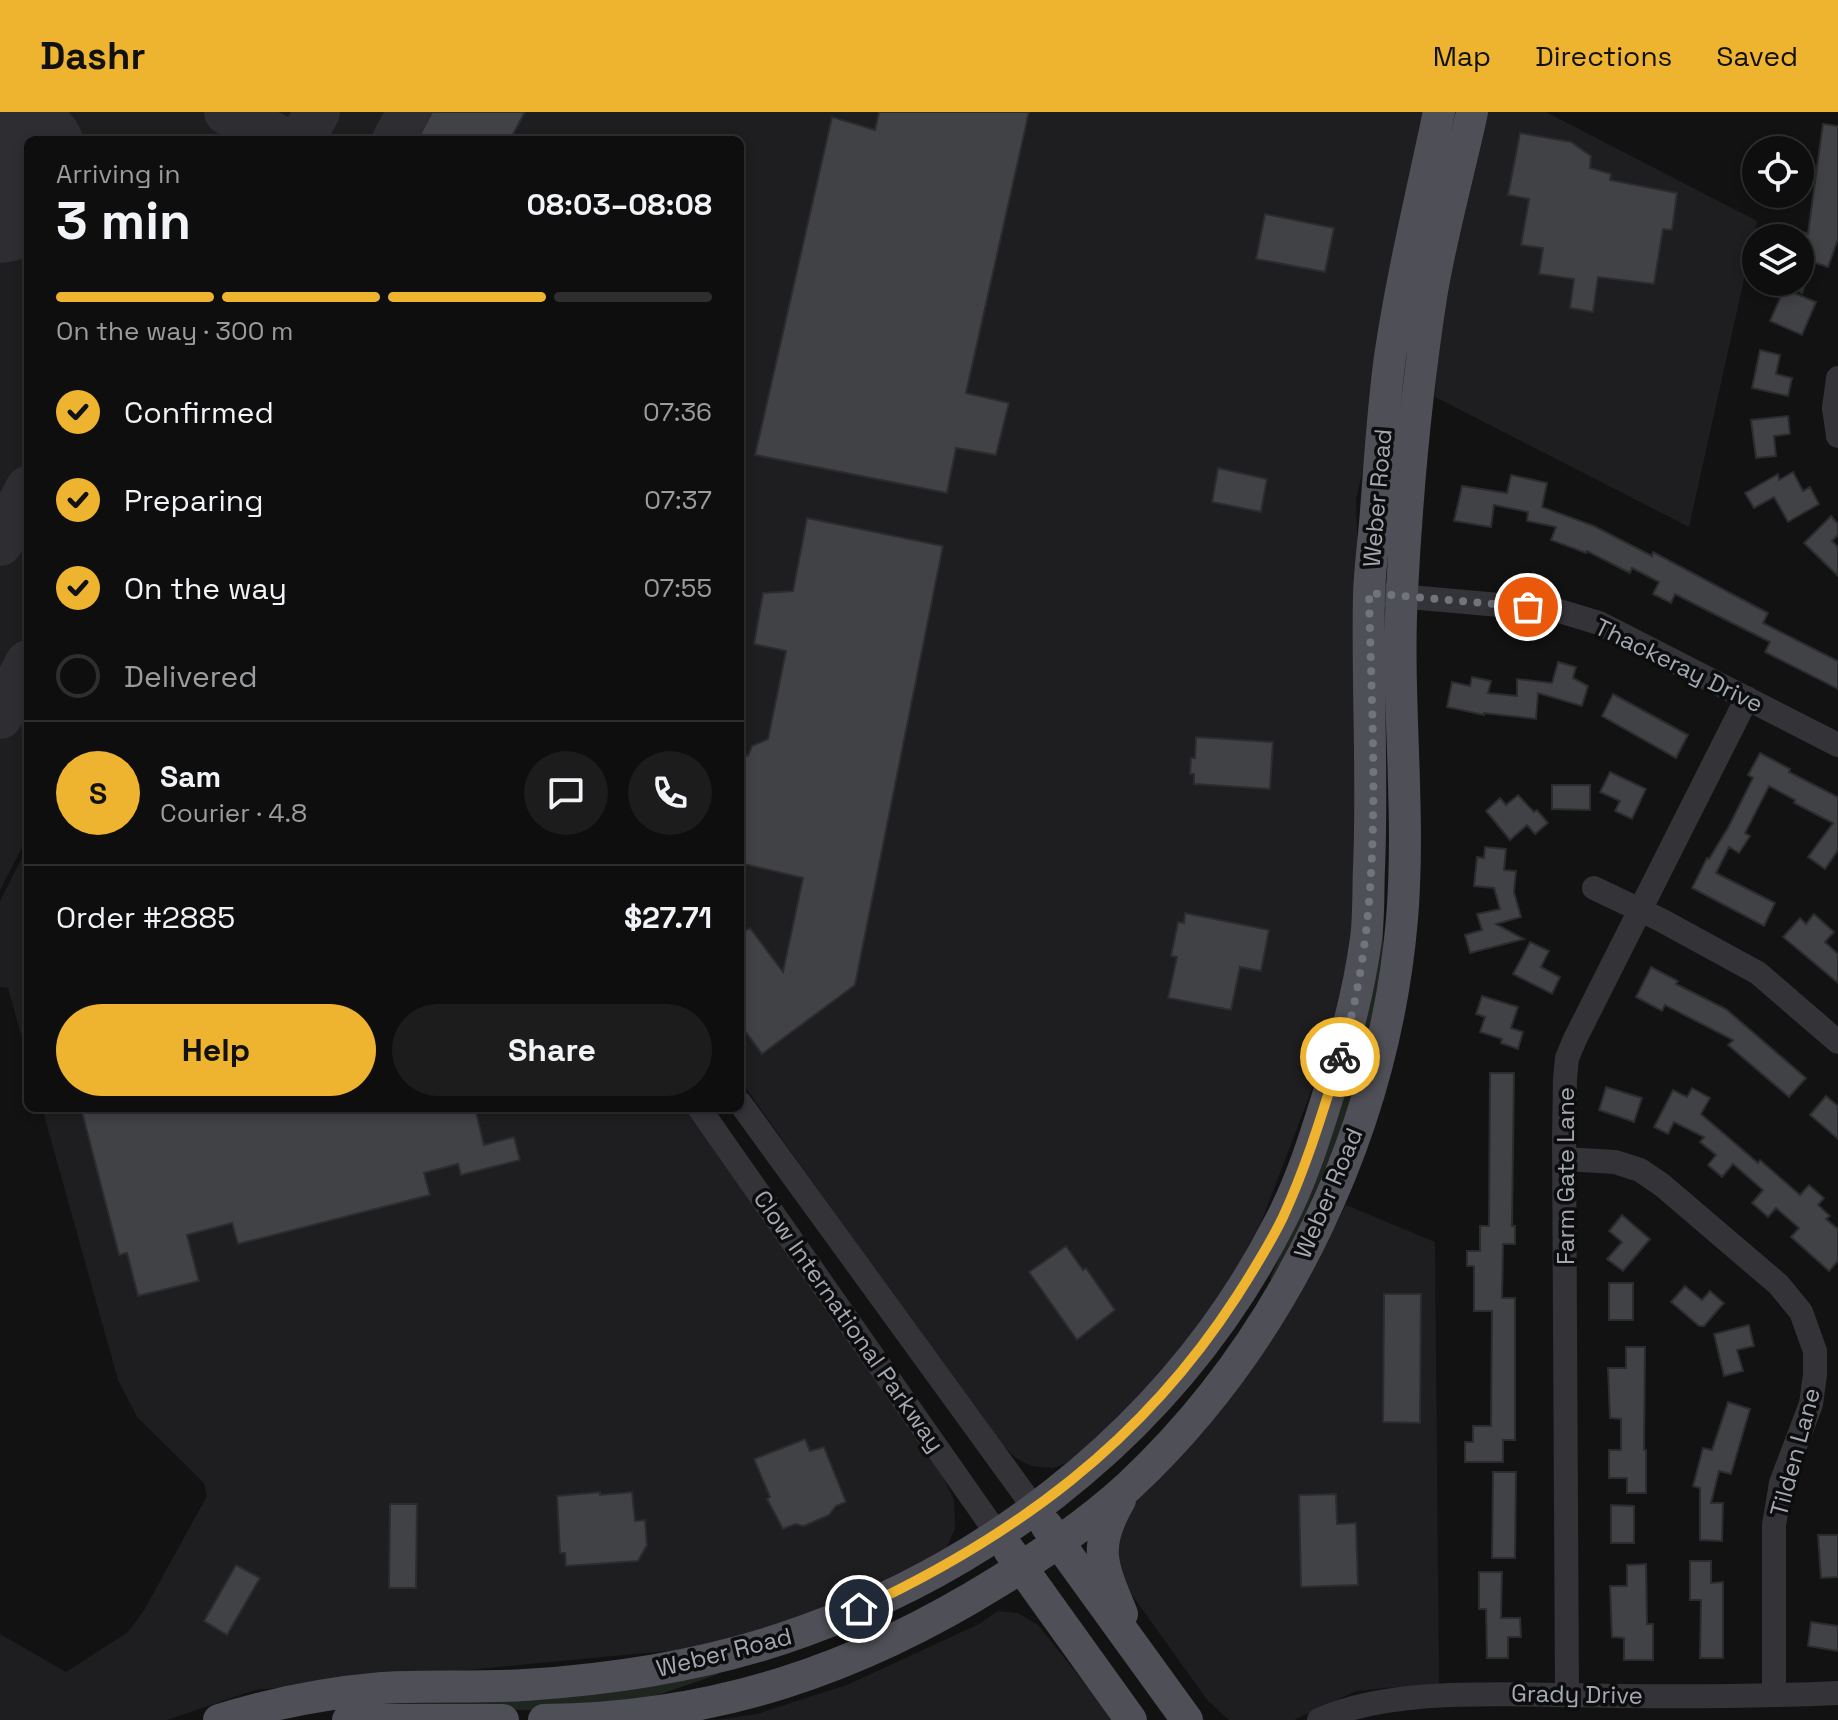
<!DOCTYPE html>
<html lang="en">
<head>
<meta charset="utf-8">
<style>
  body { margin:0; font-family:"Space Grotesk",sans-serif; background:#1c1c1c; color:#f1f3f6; height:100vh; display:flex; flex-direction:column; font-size:30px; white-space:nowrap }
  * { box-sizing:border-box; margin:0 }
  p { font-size:26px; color:#9b9c9e }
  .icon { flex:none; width:44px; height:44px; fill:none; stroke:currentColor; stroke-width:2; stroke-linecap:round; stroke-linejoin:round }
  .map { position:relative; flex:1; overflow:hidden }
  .drawer { position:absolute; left:24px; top:24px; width:720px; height:976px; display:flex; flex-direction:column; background:#0e0e0e; border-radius:12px; box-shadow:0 4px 12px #0003,0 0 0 2px #2e2e2e }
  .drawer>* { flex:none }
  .tools { position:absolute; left:1742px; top:24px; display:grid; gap:16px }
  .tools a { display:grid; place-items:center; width:72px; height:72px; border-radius:50%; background:#0e0e0e; box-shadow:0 4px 12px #0003,0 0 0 2px #2e2e2e; font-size:40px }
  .pin { position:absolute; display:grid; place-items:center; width:68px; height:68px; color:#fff; margin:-34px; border:4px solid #fff; border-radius:50%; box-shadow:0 2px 8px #0007 }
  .courier { position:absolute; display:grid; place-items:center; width:80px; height:80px; margin:-40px; border:6px solid #eeb32f; border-radius:50%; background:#fff; color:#222; box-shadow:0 2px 10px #0007 }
  .summary em { font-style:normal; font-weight:700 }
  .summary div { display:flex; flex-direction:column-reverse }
  .summary { display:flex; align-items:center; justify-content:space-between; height:136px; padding:0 32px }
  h1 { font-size:52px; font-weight:700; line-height:60px }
  .bar { display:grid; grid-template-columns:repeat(4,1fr); gap:12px 8px; align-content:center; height:96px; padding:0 32px }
  .bar i { height:10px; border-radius:6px; background:#2e2e2e }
  .bar .selected { background:#eeb32f }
  .bar p { grid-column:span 4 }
  .line { display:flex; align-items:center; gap:20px; padding:0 32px; border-top:2px solid #2e2e2e }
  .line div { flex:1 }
  .round { display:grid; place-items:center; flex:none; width:84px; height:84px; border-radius:42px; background:#1c1c1c }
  ol { padding:0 32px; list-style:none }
  li { display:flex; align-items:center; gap:24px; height:88px }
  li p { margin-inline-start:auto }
  li .icon { padding:8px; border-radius:50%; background:#eeb32f; color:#111; stroke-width:4 }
  li:last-child { color:#9b9c9e }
  li i { width:44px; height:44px; border:4px solid #2e2e2e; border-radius:50% }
  .action { display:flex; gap:16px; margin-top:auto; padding:16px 32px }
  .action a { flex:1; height:92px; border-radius:48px; background:#eeb32f; color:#111; font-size:32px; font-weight:700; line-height:92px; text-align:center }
  .action a+a { background:#1c1c1c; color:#f1f3f6 }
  header { display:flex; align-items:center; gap:48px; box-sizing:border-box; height:112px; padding:0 40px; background:#eeb32f; color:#111 }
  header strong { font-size:38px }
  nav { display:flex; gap:44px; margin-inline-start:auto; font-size:28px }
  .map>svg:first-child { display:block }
  .built { fill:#1e1e20 }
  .green { fill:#1e261f }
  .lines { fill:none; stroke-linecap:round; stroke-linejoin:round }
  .taxiway { stroke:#2e2e32; stroke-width:46 }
  .runway { stroke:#2e2e32; stroke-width:114 }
  .building { fill:#414246; stroke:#2c2c2f; stroke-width:2 }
  .minor { stroke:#333338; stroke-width:24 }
  .major { stroke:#4f5057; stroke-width:32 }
  .done { stroke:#70747b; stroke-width:8; stroke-dasharray:0 14.4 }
  .route { stroke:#eeb32f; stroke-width:10 }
  .labels { text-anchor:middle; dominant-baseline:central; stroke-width:7; stroke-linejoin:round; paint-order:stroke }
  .street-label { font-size:24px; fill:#a3a8b3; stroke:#0d0d0e }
</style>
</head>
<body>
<header>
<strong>Dashr</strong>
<nav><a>Map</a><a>Directions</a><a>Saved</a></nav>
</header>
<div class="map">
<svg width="1838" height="1608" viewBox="0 0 1838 1608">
  <rect width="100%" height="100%" fill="#121213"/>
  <path class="built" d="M0 0H1429L1374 313 1356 387 1361 549 1358 805 1332 925 1252 1134 1211 1200 1151 1276 1069 1350 1053 1356 1031 1354 1016 1346 995 1326 740 968V28H28V724L0 778Z
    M1482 0H1546L1757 109 1689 415 1435 285 1442 175Z
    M28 734V948L8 876 0 875V789Z
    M42 996H684L939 1356 954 1388 955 1417 946 1437 802 1510 710 1535 255 1578 167 1608H0V1522L66 1560 128 1520 143 1500 207 1384 204 1371 137 1305 118 1268Z
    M1346 1093 1435 1130 1439 1575H1397L1356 1579 1294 1608H1229L1208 1589 1132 1483 1119 1454 1118 1425 1129 1399 1148 1372 1308 1166Z
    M998 1499 1018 1501 1038 1513 1114 1608H716L757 1602 849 1572 979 1512Z"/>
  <path class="green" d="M1383 809 1384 861 1355 987 1276 1170 1270 1167 1294 1111Z
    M718 1556 719 1562 623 1595 522 1598 404 1595 329 1598 367 1588Z"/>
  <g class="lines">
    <path class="taxiway" d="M227 0 283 28
      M302 28 317 0
      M395 28 410 0
      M0 431 28 377
      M0 604 28 551"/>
    <path class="runway" d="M0 94 28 40"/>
  </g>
  <path class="building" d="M432 0H525L510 28H417Z
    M879 0H1029L966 281 1009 291 996 343 956 336 947 381 755 343 832 5 875 18Z
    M1823 12 1838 14V127L1828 155 1813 150 1802 181 1800 180V119L1808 122Z
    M1520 21 1571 30 1591 44 1590 56 1611 62 1610 68 1677 81 1672 118 1663 117 1654 172 1598 165 1593 200 1570 196 1574 167 1539 162 1543 136 1521 133 1529 87 1508 83Z
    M1265 102 1334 116 1325 160 1256 147Z
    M1784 177 1816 190 1802 223 1770 209Z
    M1760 238 1780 243 1776 262 1792 266 1788 284 1752 276Z
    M1788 304 1790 322 1774 324 1776 344 1756 346 1751 308Z
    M1218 356 1267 367 1261 400 1212 390Z
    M1793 360 1803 379 1810 375 1819 392 1788 410 1774 385 1754 396 1745 381 1778 362 1779 368Z
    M1511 363 1547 371 1542 395 1594 414 1652 444 1653 440 1768 501 1763 511 1838 549V577L1765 540 1770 530 1714 502 1675 482 1671 491 1653 482 1659 470 1632 456 1630 461 1587 439 1586 441 1551 428 1556 415 1527 409 1528 400 1494 393 1491 415 1454 409 1462 374 1507 381Z
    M1831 404 1838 412V423L1832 429 1838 435V464L1804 431Z
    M807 406 943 434 855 873 762 942 740 912V822L750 816 783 860 803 766 740 751V641L748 644 752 634 768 627 786 539 754 532 763 481 793 479Z
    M1558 550 1576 555 1573 566 1588 574 1582 594 1538 581 1536 607 1484 601V603L1447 595 1452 570 1470 574 1472 565 1491 569 1488 581 1517 584V567L1552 571Z
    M1613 582 1688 623 1676 646 1602 604Z
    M1196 625 1273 630 1270 677 1194 672V662H1190L1191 646H1195Z
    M1760 641 1790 657 1789 660 1838 685V738L1825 757 1808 745 1833 711 1794 691 1795 688 1769 674 1745 721 1750 724 1739 741 1729 735 1716 761 1775 791 1764 814 1692 776 1707 746 1709 747 1729 714 1753 666 1748 663Z
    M1610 660 1646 677 1632 707 1615 699 1620 689 1600 680Z
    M1552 673H1590V698L1552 697Z
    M1518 683 1534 700 1537 698 1548 711 1535 722 1527 713 1510 728 1486 699 1500 686 1506 693Z
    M1485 735 1506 737 1504 758 1516 759 1514 780 1521 805 1496 812 1524 827 1470 841 1465 823 1482 818 1477 802 1500 797 1494 776 1474 774 1477 745 1484 746Z
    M1185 801 1269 818 1261 859 1240 855 1231 898 1168 886 1177 845 1171 844 1178 810 1184 811Z
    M1814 802 1834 820 1825 830 1838 842V871L1783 825 1800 806 1806 812Z
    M1530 830 1549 839 1541 855 1560 865 1552 882 1513 862Z
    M1651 855 1678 869 1676 872 1726 897 1806 966 1789 985 1728 933 1733 928 1665 893 1662 899 1636 885Z
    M1482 884 1518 895 1511 916 1523 920 1518 937 1501 931 1502 927 1480 920 1485 905 1476 902Z
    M1490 961H1514L1512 1114H1515V1132H1503L1502 1186H1515V1328H1503V1350H1465V1330H1473V1314H1491L1492 1199H1474V1154H1467V1139H1480V1114H1489Z
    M1606 975 1642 986 1634 1010 1599 998Z
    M1692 976 1710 986 1701 1002 1758 1051 1760 1048 1800 1083 1809 1073 1824 1086 1818 1093 1830 1104 1826 1107 1838 1117V1149L1829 1159 1791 1125 1799 1116 1776 1096 1768 1105 1752 1091 1763 1078 1733 1052 1722 1065 1708 1053 1716 1043 1700 1030 1704 1025 1674 1010 1668 1022 1654 1015 1673 978 1687 985Z
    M1826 984 1838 994V1027L1810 1003Z
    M81 996H475L484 1033 514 1025 520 1048 461 1063 458 1052 424 1061 430 1083 238 1132 232 1111 187 1123 199 1169 138 1184 127 1141 119 1143Z
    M1622 1103 1650 1127 1623 1159 1607 1147 1622 1130 1609 1119Z
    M1066 1134 1083 1158 1086 1156 1115 1198 1077 1228 1029 1160Z
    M1609 1171H1633V1208H1609Z
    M1685 1174 1702 1188 1710 1179 1724 1191 1704 1214H1699L1671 1190Z
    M1384 1182H1421L1420 1311 1383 1310Z
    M1749 1213 1754 1234 1737 1238 1743 1259 1724 1264 1714 1222Z
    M1626 1235H1645L1644 1338H1646V1381H1627V1366H1609V1338H1621V1307L1610 1306 1608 1256H1626Z
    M1728 1290 1750 1297 1731 1362 1719 1359 1711 1391H1723L1722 1429 1700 1428V1376L1693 1374 1703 1336 1712 1338Z
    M805 1327 810 1339 824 1335 846 1390 836 1394 829 1403 804 1414 795 1412 783 1417 767 1387 770 1385 754 1347Z
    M1493 1360H1516L1515 1446H1492Z
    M600 1380V1383L632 1380 635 1409 645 1408 647 1433 638 1449 566 1454 565 1441H560L557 1384Z
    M1336 1382 1337 1412 1356 1411 1358 1473 1301 1475 1299 1383Z
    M390 1392H417L416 1476H389Z
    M1611 1393 1634 1394V1431H1611Z
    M1818 1423H1838V1465L1821 1466Z
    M1690 1449H1711V1471L1723 1470V1546H1700L1701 1488H1690Z
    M1646 1452 1647 1512H1653V1548H1624V1526L1612 1525 1610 1474H1627V1453Z
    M236 1453 260 1466 227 1523 204 1509Z
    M1479 1460H1502L1501 1506H1520L1521 1525H1508V1546H1487L1486 1497H1479Z
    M1811 1510 1838 1514V1539L1808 1534Z"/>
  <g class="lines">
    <path class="minor" d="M1838 266 1834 296 1838 324
      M1387 483 1556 498 1599 511 1838 633
      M1594 776 1661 808 1758 861 1838 930
      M740 991 1035 1397
      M699 996 998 1423
      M1565 1047 1615 1050 1640 1058 1662 1073 1779 1173 1801 1200 1815 1239V1263L1811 1292 1781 1371 1774 1413V1582
      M1567 1584 1564 1025 1565 967 1567 946 1575 927 1747 586
      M1319 1608C1387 1577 1490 1582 1565 1583 1655 1585 1747 1585 1838 1581"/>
    <path class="major" d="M1120 1388C1092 1436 1102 1453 1122 1502
      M1046 1413 1187 1608
      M1009 1438 1131 1608
      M219 1608C273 1591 326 1581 382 1576 429 1573 477 1576 525 1573 620 1567 714 1552 804 1519 1006 1447 1182 1303 1280 1110 1302 1068 1316 1022 1330 977 1346 928 1359 878 1366 827 1369 804 1368 779 1369 756 1373 664 1367 573 1369 482 1370 454 1374 427 1376 399 1380 348 1383 296 1390 245 1402 163 1422 81 1439 0
      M348 1608H503
      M544 1608C715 1606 857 1558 1001 1468 1046 1440 1090 1410 1129 1374 1284 1229 1384 1018 1402 807 1411 698 1396 588 1402 479 1407 382 1416 282 1431 185 1441 123 1459 61 1472 0"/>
  </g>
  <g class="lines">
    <path class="done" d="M1340 945C1386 801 1372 631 1369 481L1528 495"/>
    <path class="route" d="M859 1497C1015 1424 1142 1331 1237 1184 1253 1159 1270 1132 1283 1105 1307 1053 1323 999 1340 945"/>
  </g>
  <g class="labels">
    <g class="street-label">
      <text transform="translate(1377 386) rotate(-85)">Weber Road</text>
      <text transform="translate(1679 553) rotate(26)">Thackeray Drive</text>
      <text transform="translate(1565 1064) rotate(-90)">Farm Gate Lane</text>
      <text transform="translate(1328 1081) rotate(-67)">Weber Road</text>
      <text transform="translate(849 1209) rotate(55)">Clow International Parkway</text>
      <text transform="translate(1795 1340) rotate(-75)">Tilden Lane</text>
      <text transform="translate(724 1540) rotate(-14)">Weber Road</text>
      <text transform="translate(1577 1582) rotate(1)">Grady Drive</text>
    </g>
  </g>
</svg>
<div class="tools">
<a><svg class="icon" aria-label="locate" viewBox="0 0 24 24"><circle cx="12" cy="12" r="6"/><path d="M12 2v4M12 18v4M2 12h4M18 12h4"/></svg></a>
<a><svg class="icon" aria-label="layers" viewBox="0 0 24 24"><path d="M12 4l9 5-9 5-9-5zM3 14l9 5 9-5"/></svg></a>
</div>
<div class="pin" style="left:1528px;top:495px;background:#ea580c"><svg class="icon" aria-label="bag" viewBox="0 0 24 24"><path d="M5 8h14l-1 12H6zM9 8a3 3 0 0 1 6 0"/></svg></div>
<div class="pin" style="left:859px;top:1497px;background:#1f2937"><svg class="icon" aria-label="home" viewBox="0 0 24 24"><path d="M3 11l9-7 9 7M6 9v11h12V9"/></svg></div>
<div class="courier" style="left:1340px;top:945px"><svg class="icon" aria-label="bike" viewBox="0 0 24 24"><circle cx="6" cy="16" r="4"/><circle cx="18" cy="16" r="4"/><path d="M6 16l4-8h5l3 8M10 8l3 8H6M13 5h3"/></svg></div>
<section class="drawer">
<div class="summary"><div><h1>3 min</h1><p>Arriving in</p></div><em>08:03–08:08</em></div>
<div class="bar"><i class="selected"></i><i class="selected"></i><i class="selected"></i><i></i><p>On the way · 300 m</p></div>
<ol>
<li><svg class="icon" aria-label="check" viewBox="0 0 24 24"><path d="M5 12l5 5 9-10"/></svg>Confirmed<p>07:36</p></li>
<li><svg class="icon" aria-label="check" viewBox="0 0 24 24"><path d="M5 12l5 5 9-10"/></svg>Preparing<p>07:37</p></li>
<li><svg class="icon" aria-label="check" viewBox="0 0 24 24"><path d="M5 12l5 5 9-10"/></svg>On the way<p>07:55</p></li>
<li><i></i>Delivered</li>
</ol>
<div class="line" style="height:144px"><b class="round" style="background:#eeb32f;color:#111">S</b><div><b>Sam</b><p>Courier · 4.8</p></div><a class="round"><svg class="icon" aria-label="chat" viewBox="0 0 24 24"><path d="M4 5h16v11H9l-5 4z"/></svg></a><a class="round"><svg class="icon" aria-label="phone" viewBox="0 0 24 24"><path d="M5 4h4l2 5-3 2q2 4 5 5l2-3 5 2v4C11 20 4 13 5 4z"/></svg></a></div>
<div class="line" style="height:104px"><div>Order #2885</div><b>$27.71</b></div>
<div class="action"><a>Help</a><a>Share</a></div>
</section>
</div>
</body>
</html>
